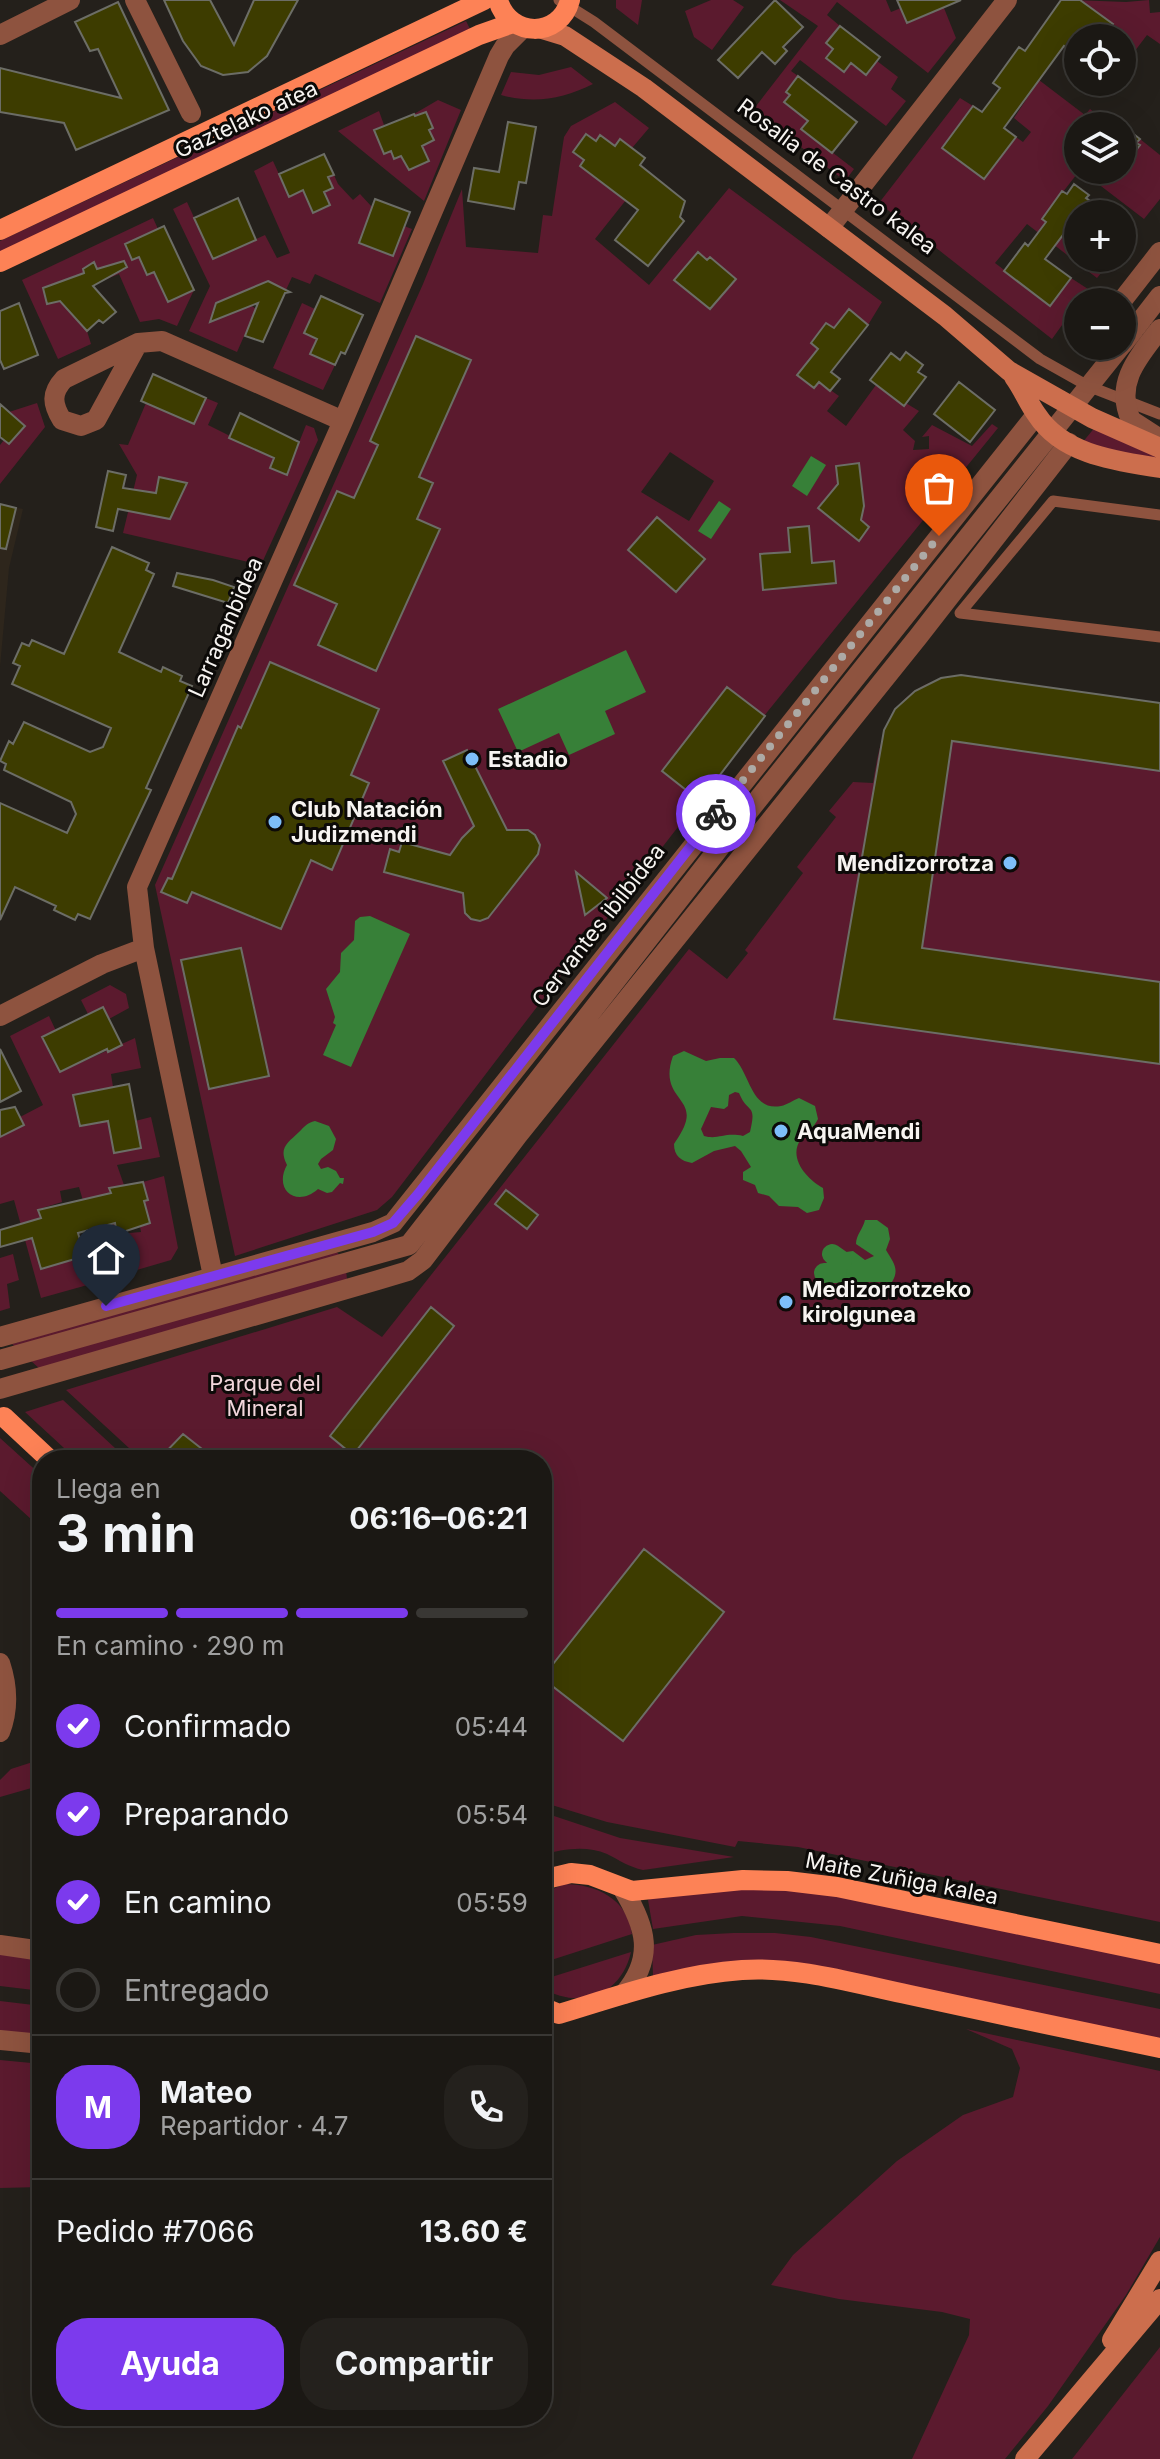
<!DOCTYPE html>
<html lang="es">
<head>
<meta charset="utf-8">
<style>
  body { margin:0; font-family:Inter,sans-serif; background:#24211d; color:#f1f3f6; height:100vh; display:flex; flex-direction:column; font-size:30px; white-space:nowrap }
  * { box-sizing:border-box; margin:0 }
  p { font-size:26px; color:#a0a0a0 }
  .icon { flex:none; width:44px; height:44px; fill:none; stroke:currentColor; stroke-width:2; stroke-linecap:round; stroke-linejoin:round }
  .map { position:relative; flex:1; overflow:hidden }
  .panel { position:absolute; left:32px; top:1450px; width:520px; height:976px; display:flex; flex-direction:column; background:#1b1814; border-radius:32px; box-shadow:0 8px 32px #0002,0 0 0 2px #393734 }
  .panel>* { flex:none }
  .controls { position:absolute; left:1064px; top:24px; display:grid; gap:16px }
  .controls a { display:grid; place-items:center; width:72px; height:72px; border-radius:50%; background:#1b1814; box-shadow:0 8px 32px #0002,0 0 0 2px #393734; font-size:40px }
  .pin { position:absolute; display:grid; place-items:center; width:68px; height:68px; color:#fff; margin:-82px -34px; border-radius:50% 50% 50% 0; rotate:-45deg; box-shadow:0 0 8px #0007 }
  .pin .icon { rotate:45deg }
  .courier { position:absolute; display:grid; place-items:center; width:80px; height:80px; margin:-40px; border:6px solid #7c3aed; border-radius:50%; background:#fff; color:#222; box-shadow:0 2px 10px #0007 }
  .head em { font-style:normal; font-weight:700 }
  .head div { display:flex; flex-direction:column-reverse }
  .head { display:flex; align-items:center; justify-content:space-between; height:136px; padding:0 24px }
  h1 { font-size:52px; font-weight:700; line-height:60px }
  .bar { display:grid; grid-template-columns:repeat(4,1fr); gap:12px 8px; align-content:center; height:96px; padding:0 24px }
  .bar i { height:10px; border-radius:6px; background:#393734 }
  .bar .on { background:#7c3aed }
  .bar p { grid-column:span 4 }
  .line { display:flex; align-items:center; gap:20px; padding:0 24px; border-top:2px solid #393734 }
  .line div { flex:1 }
  .round { display:grid; place-items:center; flex:none; width:84px; height:84px; border-radius:32px; background:#24211d }
  ol { padding:0 24px; list-style:none }
  li { display:flex; align-items:center; gap:24px; height:88px }
  li p { margin-inline-start:auto }
  li .icon { padding:8px; border-radius:50%; background:#7c3aed; color:#fff; stroke-width:4 }
  li:last-child { color:#a0a0a0 }
  li i { width:44px; height:44px; border:4px solid #393734; border-radius:50% }
  .cta { display:flex; gap:16px; margin-top:auto; padding:16px 24px }
  .cta a { flex:1; height:92px; border-radius:32px; background:#7c3aed; color:#fff; font-size:32px; font-weight:700; line-height:92px; text-align:center }
  .cta a+a { background:#24211d; color:#f1f3f6 }
  .map>svg:first-child { display:block }
  .built { fill:#2e261c }
  .green { fill:#5b1a2e; fill-rule:evenodd }
  .water { fill:#378038; fill-rule:evenodd }
  .lines { fill:none; stroke-linecap:round; stroke-linejoin:round }
  .canal { stroke:#378038; stroke-width:20 }
  .building { fill:#3d3c00; stroke:#6c6d66; stroke-width:2 }
  .lane { stroke:#8e533f; stroke-width:11 }
  .street { stroke:#8e533f; stroke-width:20 }
  .secondary { stroke:#cc6e4d; stroke-width:20 }
  .primary { stroke:#fd8256; stroke-width:20 }
  .done { stroke:#adaaa6; stroke-width:8; stroke-dasharray:0 14.4 }
  .route { stroke:#7c3aed; stroke-width:10 }
  .poi-dot { fill:#7dbef9; stroke:#0c0a08; stroke-width:3 }
  .labels { text-anchor:middle; dominant-baseline:central; stroke-width:6; stroke-linejoin:round; paint-order:stroke }
  .street-label { font-size:22px; fill:#f7f4f1; stroke:#0c0a08 }
  .poi-label { font-size:22px; font-weight:bold; fill:#f7f4f1; stroke:#0c0a08; text-anchor:start }
  .park-label { font-size:22px; fill:#f2d6db; stroke:#0c0a08 }
</style>
</head>
<body>
<div class="map">
<svg width="1160" height="2459" viewBox="0 0 1160 2459">
  <rect width="100%" height="100%" fill="#24201b"/>
  <path class="built" d="M0 504 23 509 9 568 0 667Z"/>
  <path class="green" d="M616 0H642L638 25 616 8Z
    M711 0H733L744 7 712 50 694 37 685 11Z
    M780 0H886L891 12 901 8 908 23 936 11 942 3 956 38 928 73 837 2 827 15 840 26 827 43 833 49 826 58 844 72 851 63 866 75 877 61 898 77 891 89 906 101 886 126 800 60 791 71 798 76 786 91 790 95 784 102 808 121 802 129 854 169 845 181 753 110 818 26Z
    M1073 0 1126 2 1149 0 1150 13 1160 12V44L1147 35 1122 68V38H1103L1113 24 1082 1Z
    M466 21 470 29 0 253V241Z
    M571 67 593 84C563 99 534 104 501 95L511 72 539 75Z
    M1039 80 1085 115 1090 109 1101 118 1095 126H1078V170H1080L1042 219 1078 246V258H1113L1097 278 1027 224 995 263 1050 305 1071 278 1088 289 1052 339 879 203 960 98 973 106 942 148 984 179 1016 137 1023 142 1031 132 1014 118Z
    M438 100 461 110 424 201 338 131 379 111 384 125 374 130 384 154 391 151 395 159 404 155 408 168 422 146 414 114Z
    M615 102 649 128 632 148 621 139 615 146 596 141 586 135 573 152 584 160 580 166 626 200 595 239 649 285 729 188 882 302 868 325 848 310 834 328 826 323 811 343 818 349 798 375 819 382 839 396 827 411 846 426 876 385 919 411 903 430 915 441 913 450 929 449V436L922 437 932 425 972 446 992 424 998 428 768 711 605 921C586 926 574 936 575 957L392 1197 377 1210 235 1256 155 885 423 284 462 189 466 247 538 253 543 215 552 216 564 137 571 126ZM670 452 714 481 689 521 641 492Z
    M1140 139 1160 155V199L1144 219 1080 170H1122V162L1125 164 1139 146 1136 143Z
    M273 161 289 196 303 190 313 213 330 205 324 192 333 188 328 177 334 175 338 184 353 200 360 194 372 207 359 243 404 226 412 229 380 303 315 274 310 284 292 277 286 290 269 282 216 303 210 321 252 306 256 309 237 352 189 331 210 286 173 209 187 202 213 259 237 238 241 246 265 235 277 258 290 253 254 171Z
    M153 218 158 229 139 257 154 272 168 302 194 290 177 326 159 319 140 322 119 274 104 280 94 263 83 269 85 277 77 275 43 288 47 304 58 301 57 297 83 308 74 316 87 331 91 344 58 359 22 280Z
    M302 303 315 309 305 333 317 339 310 354 335 365 323 390 273 368Z
    M206 398 218 403 208 425 274 458 270 468 286 475 306 425 314 428 318 440 261 565 123 533 137 475 119 444 128 445 146 403 193 424Z
    M37 403 45 427 0 484V445L4 440 9 444 25 426 9 412Z
    M1096 426 1160 454V463L1082 443Z
    M961 675 1160 703V1922L798 1847 738 1841 735 1847 607 1822 542 1802V1460H142L66 1390 337 1307 382 1337 689 949 727 979 748 953 745 950 803 873 797 867 836 817 829 811 853 782 873 783C882 726 895 683 961 675Z
    M110 985 126 994 129 1008 109 1019 103 1007 88 1014 81 1000Z
    M49 1016 56 1031 42 1038 60 1072 135 1038 141 1068 111 1074 113 1087 73 1096 80 1126 108 1121 114 1153 140 1148 135 1121 151 1117 160 1157 117 1165 124 1185 110 1188 112 1196 108 1197 106 1194 95 1197 102 1226 115 1223 118 1234 141 1232 140 1226 149 1223 144 1201 148 1199 143 1182 164 1176 178 1248 171 1260 106 1279 79 1187 60 1191 62 1202 39 1209 41 1218 28 1222 85 1256 91 1284 41 1298 14 1200 0 1204V1137L20 1117 43 1105 10 1036Z
    M331 1248C344 1256 346 1265 347 1280L40 1369 12 1344Z
    M13 1254 19 1280 7 1284 10 1308 0 1311V1258Z
    M63 1400 128 1460H77L25 1412Z
    M0 1438 42 1476V1529L0 1491Z
    M42 1759V1785L0 1797V1780L11 1769Z
    M542 1812 620 1838 734 1857 643 1870C629 1867 619 1860 607 1854 586 1845 563 1849 542 1855Z
    M564 1884C596 1884 628 1899 632 1934L542 1963V1894Z
    M703 1889 823 1890 1160 1962V1994L840 1926 742 1916 653 1929 648 1900 656 1896Z
    M733 1933H775L811 1937 1160 2009V2042L822 1969 653 1976 652 1945 696 1935Z
    M631 1952C621 1996 580 2010 542 1988V1980Z
    M0 1954 42 1959V1991L0 1986Z
    M0 2001 42 2006V2038L0 2033Z
    M966 2029 1160 2071V2237L1126 2295 1048 2406 1005 2459H912L969 2335 970 2319 942 2312 839 2299 771 2285 793 2255 897 2161 963 2115 1013 2097 1020 2068 1012 2049Z
    M0 2060 42 2064V2187L0 2188Z
    M1160 2347V2459H1072Z"/>
  <path class="water" d="M811 456 826 465 807 496 792 486Z
    M719 501 731 509 711 539 698 531Z
    M626 650 646 692 605 711 615 734 569 755 559 733 518 752 498 709Z
    M370 916 410 934 351 1067 323 1055 336 1025 333 1023 335 1017 326 989 340 972 341 953 354 940 355 921 360 917Z
    M684 1051 706 1061 720 1058H734C750 1073 751 1112 781 1106 787 1105 793 1100 799 1098L815 1106 818 1119C814 1128 807 1131 801 1139 787 1158 808 1180 823 1188L824 1198 819 1210 807 1213 798 1207 779 1206 769 1196 758 1193 755 1185 743 1180V1172L751 1167 741 1151 735 1146 714 1151 692 1163C681 1161 674 1156 674 1144 678 1138 684 1129 686 1121 692 1097 659 1095 673 1056ZM735 1092 739 1093C748 1115 757 1102 750 1132L743 1136C725 1132 718 1140 704 1136L701 1129 711 1107 724 1109 728 1106 729 1095Z
    M315 1121 329 1126 336 1139 333 1150 321 1159 318 1164 321 1169 328 1167 336 1171 340 1178H344L343 1184 340 1183 332 1192 327 1193 318 1189C297 1208 273 1190 287 1165 278 1147 288 1143 299 1132 305 1126 307 1123 315 1121Z
    M865 1220H877L888 1228 890 1239 886 1250C893 1262 900 1269 892 1282H866L852 1291C830 1284 838 1267 846 1252L853 1251 865 1260 874 1256 856 1244C856 1235 863 1229 865 1220Z"/>
  <g class="lines">
    <path class="canal" d="M832 1254 842 1261
      M824 1273H837"/>
  </g>
  <path class="building" d="M164 0H210L234 45 254 0H298L267 56 248 72 223 75 201 66 183 41Z
    M775 0 803 27 783 47 787 51 775 64 762 52 738 78 718 60Z
    M897 0H961L907 23Z
    M1061 0H1080L1113 24 1103 38H1078V56L1064 46 1004 128 1016 137 984 179 942 148 973 106 982 112 1000 88 993 83 1019 47 1025 51Z
    M118 2 169 110 76 150 64 123 0 112V68L121 98 98 49 90 51 75 22Z
    M840 26 880 57 866 75 851 63 844 72 826 58 833 49 826 43Z
    M798 76 857 122 832 153 801 129 808 121 784 102 790 95 786 92Z
    M426 112 433 128 429 130 434 140 422 146 429 161 409 170 401 156 394 159 391 151 384 154 374 130 414 114 415 116Z
    M508 122 536 127 526 183 519 182 514 209 468 201 474 168 499 172Z
    M1122 125 1140 139 1136 143 1140 145 1122 168Z
    M586 134 596 141 600 135 615 146 620 139 645 158 640 165 685 201 680 217 684 221 648 266 615 240 638 210 580 166 584 160 573 152Z
    M324 154 334 175 328 177 333 188 324 192 330 205 313 213 303 190 289 197 279 174Z
    M1074 184 1089 195 1086 198 1109 214H1078V246L1063 235 1045 259 1071 278 1050 306 1004 271 1025 243 1028 246 1046 222 1042 219 1062 191 1067 194Z
    M238 198 256 240 213 259 194 218Z
    M375 199 410 212 393 256 359 243Z
    M164 226 194 290 168 302 154 272 147 275 139 257 132 260 125 244Z
    M698 252 707 260 710 257 736 279 710 309 674 280Z
    M124 261 127 267 93 286 116 312 103 323 99 320 87 331 60 301 47 304 43 288 84 273 83 269 94 262 97 269Z
    M268 281 290 292 285 293 263 342 245 336 258 303 210 322 216 303Z
    M321 296 363 315 345 354 341 352 335 365 310 354 317 339 304 333Z
    M19 303 38 355 4 369 0 360V311Z
    M849 309 868 325 831 372 840 379 830 391 819 382 814 388 797 375 818 349 811 343 826 323 834 328Z
    M416 336 471 360 419 477 433 483 417 519 440 529 376 671 318 645 337 604 294 585 337 491 354 498 378 445 370 441Z
    M906 352 923 365 918 372 926 377 904 406 870 380 891 353 900 360Z
    M153 374 206 398 194 424 141 401Z
    M959 382 995 410 970 442 934 414Z
    M0 404 25 426 9 444 0 437Z
    M240 413 299 442 287 475 270 468 274 458 229 438Z
    M859 463 864 506 861 520 869 527 859 541 818 508 838 484 836 466Z
    M108 471 126 475 123 488 156 493 159 477 187 483 170 519 118 509 113 531 96 527Z
    M0 504 16 508 6 549 0 548Z
    M657 517 705 559 676 592 628 550Z
    M809 526 812 563 834 561 836 583 763 590 760 554 790 552 788 528Z
    M112 547 149 563 146 570 154 574 119 652 161 672 163 667 182 676 180 681 192 686 146 788 151 790 90 919 78 914 75 920 54 910 56 906 15 887 0 920V803L67 833 76 814 71 802 4 770 6 764 0 761 9 741 13 744 24 722 90 752 103 747 111 728 12 684 20 666 13 663 22 643 29 646 32 640 64 654Z
    M177 573 213 580 234 587 228 603 173 586Z
    M270 662 379 709 351 775 369 783 332 870 311 860 281 929 192 892 187 903 161 892 168 878 172 879 238 726 241 728Z
    M961 675 1160 703V771L952 741 922 948 1160 982V1064L834 1019 884 730 895 709 915 691 941 678Z
    M727 687 765 716 700 801 662 771Z
    M467 750 507 830H528L535 835 540 845 538 854 510 890 488 918 480 921 471 919 465 913 463 893 384 872 390 849 399 852 402 842 450 855 462 838 474 826 443 761Z
    M576 872 607 898 585 915Z
    M241 948 269 1076 209 1089 181 960Z
    M103 1007 122 1045 108 1052 107 1049 60 1072 42 1037Z
    M0 1049 21 1091 0 1102Z
    M129 1084 141 1148 114 1153 108 1121 80 1126 73 1095Z
    M15 1107 24 1125 0 1137V1110Z
    M143 1182 148 1200 144 1201 150 1223 117 1234 115 1223 78 1233 85 1256 41 1269 32 1238 0 1247V1230L41 1218 38 1210 111 1193 109 1188Z
    M506 1190 538 1215 527 1229 495 1204Z
    M431 1307 454 1326 353 1455 330 1436Z
    M183 1434 216 1460H158Z
    M644 1549 724 1612 623 1741 542 1678Z"/>
  <g class="lines">
    <path class="lane" d="M559 0 594 22 1040 359 1088 386 1160 414
      M1160 515 1053 501 960 613 1160 637"/>
    <path class="street" d="M135 0 191 113
      M0 35 70 0
      M829 228 1007 0
      M1121 302 1160 252
      M1160 329C1139 356 1114 383 1131 420L1160 439
      M138 343 96 420 81 426 62 420C52 404 51 393 64 379L138 343 162 341 343 421
      M1122 345 1160 296
      M0 1016 102 964 144 948
      M213 1276 144 948 137 887 343 421 499 56 505 46 523 28
      M0 1337 373 1232 393 1223 1036 415
      M0 1360 409 1245 720 847 1121 346
      M0 1389 378 1280 408 1271 423 1260 518 1135 918 637 1069 443
      M0 1663C8 1687 9 1709 0 1732
      M623 1889C646 1927 655 1957 624 1994
      M0 1945 42 1951
      M0 2040 42 2044"/>
    <path class="secondary" d="M542 29 565 36 644 88 945 316 1009 371 1092 418 1160 448
      M1014 377C1023 389 1028 403 1037 415 1063 455 1117 461 1160 468
      M1112 2340 1160 2261
      M1025 2459 1160 2299"/>
    <path class="primary" d="M498 0C509 38 560 39 570 0
      M0 230 484 0
      M0 262 479 35 513 23
      M4 1417 50 1460
      M542 1880 571 1873 590 1875 632 1891 743 1880 787 1881 837 1887 1160 1954
      M542 2007 559 2014C618 1996 680 1974 742 1970 798 1966 856 1984 910 1995 993 2013 1077 2031 1160 2048"/>
  </g>
  <g class="lines">
    <path class="done" d="M716 814 939 536"/>
    <path class="route" d="M106 1306 373 1232 393 1223 418 1194 716 814"/>
  </g>
  <g class="poi-dot">
    <circle cx="472" cy="759" r="8"/>
    <circle cx="275" cy="822" r="8"/>
    <circle cx="1010" cy="863" r="8"/>
    <circle cx="781" cy="1131" r="8"/>
    <circle cx="786" cy="1302" r="8"/>
  </g>
  <g class="labels">
    <g class="street-label">
      <text transform="translate(246 119) rotate(-25)">Gaztelako atea</text>
      <text transform="translate(837 176) rotate(37)">Rosalia de Castro kalea</text>
      <text transform="translate(225 627) rotate(-66)">Larraganbidea</text>
      <text transform="translate(598 925) rotate(-52)">Cervantes ibilbidea</text>
      <text transform="translate(902 1878) rotate(11)">Maite Zuñiga kalea</text>
    </g>
    <g class="poi-label">
      <text x="488" y="759">Estadio</text>
      <text x="291" y="809">Club Natación<tspan x="291" dy="25">Judizmendi</tspan></text>
      <text x="994" y="863" text-anchor="end">Mendizorrotza</text>
      <text x="797" y="1131">AquaMendi</text>
      <text x="802" y="1289">Medizorrotzeko<tspan x="802" dy="25">kirolgunea</tspan></text>
    </g>
    <g class="park-label">
      <text x="265" y="1383">Parque del<tspan x="265" dy="25">Mineral</tspan></text>
    </g>
  </g>
</svg>
<div class="controls">
<a><svg class="icon" aria-label="locate" viewBox="0 0 24 24"><circle cx="12" cy="12" r="6"/><path d="M12 2v4M12 18v4M2 12h4M18 12h4"/></svg></a>
<a><svg class="icon" aria-label="layers" viewBox="0 0 24 24"><path d="M12 4l9 5-9 5-9-5zM3 14l9 5 9-5"/></svg></a>
<a>+</a>
<a>−</a>
</div>
<div class="pin" style="left:939px;top:536px;background:#ea580c"><svg class="icon" aria-label="bag" viewBox="0 0 24 24"><path d="M5 8h14l-1 12H6zM9 8a3 3 0 0 1 6 0"/></svg></div>
<div class="pin" style="left:106px;top:1306px;background:#1f2937"><svg class="icon" aria-label="home" viewBox="0 0 24 24"><path d="M3 11l9-7 9 7M6 9v11h12V9"/></svg></div>
<div class="courier" style="left:716px;top:814px"><svg class="icon" aria-label="bike" viewBox="0 0 24 24"><circle cx="6" cy="16" r="4"/><circle cx="18" cy="16" r="4"/><path d="M6 16l4-8h5l3 8M10 8l3 8H6M13 5h3"/></svg></div>
<section class="panel">
<div class="head"><div><h1>3 min</h1><p>Llega en</p></div><em>06:16–06:21</em></div>
<div class="bar"><i class="on"></i><i class="on"></i><i class="on"></i><i></i><p>En camino · 290 m</p></div>
<ol>
<li><svg class="icon" aria-label="check" viewBox="0 0 24 24"><path d="M5 12l5 5 9-10"/></svg>Confirmado<p>05:44</p></li>
<li><svg class="icon" aria-label="check" viewBox="0 0 24 24"><path d="M5 12l5 5 9-10"/></svg>Preparando<p>05:54</p></li>
<li><svg class="icon" aria-label="check" viewBox="0 0 24 24"><path d="M5 12l5 5 9-10"/></svg>En camino<p>05:59</p></li>
<li><i></i>Entregado</li>
</ol>
<div class="line" style="height:144px"><b class="round" style="background:#7c3aed;color:#fff">M</b><div><b>Mateo</b><p>Repartidor · 4.7</p></div><a class="round"><svg class="icon" aria-label="phone" viewBox="0 0 24 24"><path d="M5 4h4l2 5-3 2q2 4 5 5l2-3 5 2v4C11 20 4 13 5 4z"/></svg></a></div>
<div class="line" style="height:104px"><div>Pedido #7066</div><b>13.60 €</b></div>
<div class="cta"><a>Ayuda</a><a>Compartir</a></div>
</section>
</div>
</body>
</html>
